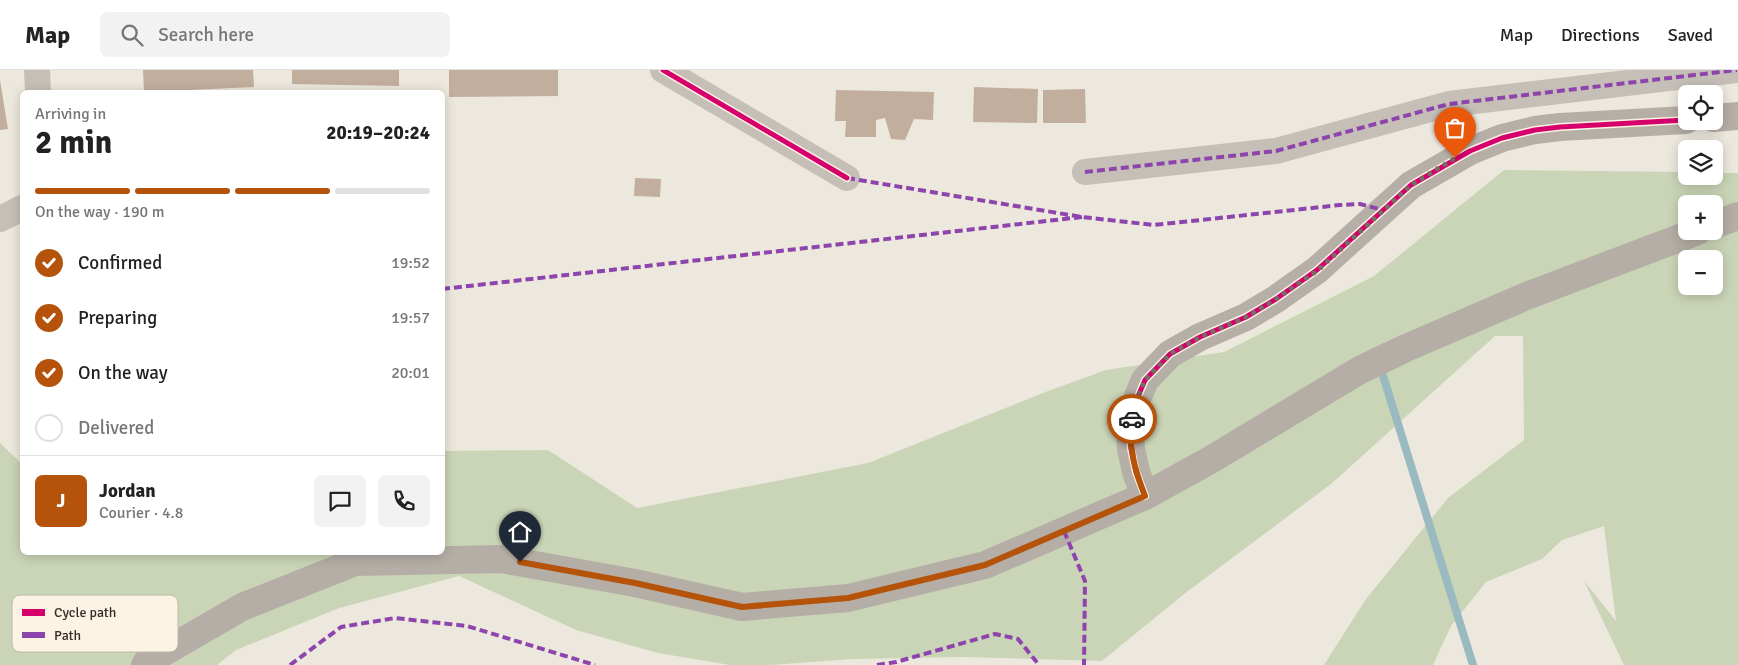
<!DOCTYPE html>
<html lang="en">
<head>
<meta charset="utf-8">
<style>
  body { margin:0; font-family:Signika,sans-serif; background:#f2f2f2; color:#222; height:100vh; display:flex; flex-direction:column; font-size:19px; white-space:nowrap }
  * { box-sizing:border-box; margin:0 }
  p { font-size:16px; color:#767676 }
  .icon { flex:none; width:28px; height:28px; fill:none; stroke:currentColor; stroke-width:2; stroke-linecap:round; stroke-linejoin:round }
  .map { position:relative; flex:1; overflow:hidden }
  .sheet { position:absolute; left:20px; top:20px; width:425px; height:465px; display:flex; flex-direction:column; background:#fff; border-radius:8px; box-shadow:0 2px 12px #0003 }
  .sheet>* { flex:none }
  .buttons { position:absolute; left:1678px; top:15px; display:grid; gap:10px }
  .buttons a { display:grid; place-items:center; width:45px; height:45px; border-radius:8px; background:#fff; box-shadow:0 2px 12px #0003; font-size:25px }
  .pin { position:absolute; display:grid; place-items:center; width:42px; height:42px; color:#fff; margin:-51px -21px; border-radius:50% 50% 50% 0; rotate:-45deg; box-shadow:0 0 5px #0007 }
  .pin .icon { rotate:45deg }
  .courier { position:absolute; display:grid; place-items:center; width:50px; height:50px; margin:-25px; border:4px solid #b45309; border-radius:50%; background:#fff; color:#222; box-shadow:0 1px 6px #0007 }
  .summary em { font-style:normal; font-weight:800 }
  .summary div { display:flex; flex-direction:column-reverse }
  .summary { display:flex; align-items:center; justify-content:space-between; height:85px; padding:0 15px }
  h1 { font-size:32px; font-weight:800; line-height:38px }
  .bar { display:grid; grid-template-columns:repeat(4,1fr); gap:8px 5px; align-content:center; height:60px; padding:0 15px }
  .bar i { height:6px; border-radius:4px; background:#e0e0e0 }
  .bar .current { background:#b45309 }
  .bar p { grid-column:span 4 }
  .line { display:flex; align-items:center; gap:12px; padding:0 15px; border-top:1px solid #e0e0e0 }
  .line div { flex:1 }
  .round { display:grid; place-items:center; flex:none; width:52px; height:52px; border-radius:8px; background:#f2f2f2 }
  ol { padding:0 15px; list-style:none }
  li { display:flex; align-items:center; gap:15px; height:55px }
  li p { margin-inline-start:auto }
  li .icon { padding:5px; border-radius:50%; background:#b45309; color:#fff; stroke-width:4 }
  li:last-child { color:#767676 }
  li i { width:28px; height:28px; border:2px solid #e0e0e0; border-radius:50% }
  header { display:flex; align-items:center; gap:30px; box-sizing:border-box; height:70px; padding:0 25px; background:#fff; border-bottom:1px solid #e0e0e0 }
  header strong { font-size:24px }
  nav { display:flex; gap:28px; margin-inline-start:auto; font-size:18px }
  .search { width:350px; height:45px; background:#f2f2f2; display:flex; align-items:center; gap:12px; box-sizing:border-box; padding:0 18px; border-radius:8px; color:#767676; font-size:19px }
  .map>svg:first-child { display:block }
  .green { fill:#cad4b6; fill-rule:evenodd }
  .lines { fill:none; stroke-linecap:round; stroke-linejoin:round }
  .stream { stroke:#98bac0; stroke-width:8 }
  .building { fill:#c2ae9d }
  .street { stroke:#c5bfb7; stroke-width:26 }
  .secondary { stroke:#b6afa7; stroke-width:28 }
  .primary { stroke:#b4aea6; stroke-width:28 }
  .quiet { stroke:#8e44ad; stroke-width:4; stroke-dasharray:8 4; stroke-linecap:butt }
  .cycleway-casing { stroke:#fbf3e3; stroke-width:8 }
  .cycleway { stroke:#d6006c; stroke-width:5 }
  .done { stroke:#766e65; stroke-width:5; stroke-dasharray:0 9 }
  .route { stroke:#b45309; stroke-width:6 }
  .key { fill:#fbf3e3; stroke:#c0b8aa; stroke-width:1 }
  .key-label { font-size:14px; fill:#362d25 }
</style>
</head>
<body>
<header>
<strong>Map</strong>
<div class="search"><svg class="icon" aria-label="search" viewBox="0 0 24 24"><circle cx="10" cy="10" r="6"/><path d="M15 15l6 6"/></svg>Search here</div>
<nav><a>Map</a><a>Directions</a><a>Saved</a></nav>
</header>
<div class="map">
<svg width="1738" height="595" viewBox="0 0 1738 595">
  <rect width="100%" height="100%" fill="#ede8dd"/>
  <path class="green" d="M1504 100 1686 102V106H1714V103H1738V595H1624L1584 511 1616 551 1604 456 1562 470 1542 489 1486 512 1451 556 1433 595H1324L1366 529 1448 428 1524 370 1523 266H1495L1331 414 1184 524 1102 591 962 587 853 589 771 595H730L658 583 576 560 459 506 339 538 236 580 217 595H0V373L22 394V482H442L443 381 548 380 637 438 868 393 1048 321 1106 300 1224 282 1374 206ZM1686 134H1714V161H1686ZM1686 189H1714V216H1686Z"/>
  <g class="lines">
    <path class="stream" d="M1380 296 1473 595"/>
  </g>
  <path class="building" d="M143 0H253L254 17 144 22Z
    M292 0H399V16L292 14Z
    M449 0H558V26L449 27Z
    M0 10 8 59 0 60Z
    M974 17 1038 19 1037 53 973 52Z
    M1085 19 1086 53H1043V20Z
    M836 20 934 22 933 50 914 49 905 70 891 69 885 48 876 50V67H845L846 51H835Z
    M635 108 661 109 660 127 634 126Z"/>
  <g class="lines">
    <path class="street" d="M37 0 38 22
      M663 0 847 108
      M1085 102 1276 81 1449 34 1737 0
      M0 149 22 138"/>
    <path class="secondary" d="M1714 48 1738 46
      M1145 426 1136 402 1131 379 1130 360 1134 336 1145 310 1170 284 1200 267 1246 247 1276 229 1317 200 1411 115 1470 81 1502 68 1535 60 1560 57 1686 50"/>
    <path class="primary" d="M1714 155 1738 146
      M145 595 147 592 242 537 355 492 501 489 635 513 742 537 848 528 985 495 1145 426 1212 389 1360 300 1406 278 1524 227 1698 161"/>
    <path class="quiet" d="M1085 102 1276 81 1449 34 1737 0
      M847 108 1082 147 1154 155 1340 135 1360 134 1383 140
      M442 219 1082 147
      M1064 461 1085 511 1084 595
      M290 595 341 557 395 548 467 556 595 595
      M877 595 896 592 995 564 1018 569 1039 595"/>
    <g class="cycleway-casing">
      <path id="cycleway" d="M663 0 847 108
        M1145 426 1136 402 1131 379 1130 360 1134 336 1145 310 1170 284 1200 267 1246 247 1276 229 1317 200 1411 115 1470 81 1502 68 1535 60 1560 57 1686 50"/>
    </g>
    <use href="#cycleway" class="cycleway"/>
  </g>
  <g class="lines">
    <path class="done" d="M1132 349 1134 336 1145 310 1170 284 1200 267 1246 247 1276 229 1318 200 1411 115 1455 88"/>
    <path class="route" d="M520 492 635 513 742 537 848 528 985 495 1145 426C1135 401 1128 377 1132 349"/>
  </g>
  <rect x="12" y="525" width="166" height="57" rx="8" class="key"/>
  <rect x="22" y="539" width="23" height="7" fill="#d6006c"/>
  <rect x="22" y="562" width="23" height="6" fill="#8e44ad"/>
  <g class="key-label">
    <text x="54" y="547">Cycle path</text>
    <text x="54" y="570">Path</text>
  </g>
</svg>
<div class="buttons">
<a><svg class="icon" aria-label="locate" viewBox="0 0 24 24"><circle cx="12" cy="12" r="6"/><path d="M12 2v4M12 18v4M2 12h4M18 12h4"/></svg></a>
<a><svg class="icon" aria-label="layers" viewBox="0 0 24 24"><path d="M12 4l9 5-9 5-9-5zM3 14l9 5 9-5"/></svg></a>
<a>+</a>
<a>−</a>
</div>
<div class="pin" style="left:1455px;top:88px;background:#ea580c"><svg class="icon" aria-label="bag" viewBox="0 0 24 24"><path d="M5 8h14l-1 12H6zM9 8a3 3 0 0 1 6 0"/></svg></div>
<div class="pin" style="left:520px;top:492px;background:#1f2937"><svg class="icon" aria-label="home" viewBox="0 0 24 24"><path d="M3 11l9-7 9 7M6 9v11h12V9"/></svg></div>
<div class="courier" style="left:1132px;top:349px"><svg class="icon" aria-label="car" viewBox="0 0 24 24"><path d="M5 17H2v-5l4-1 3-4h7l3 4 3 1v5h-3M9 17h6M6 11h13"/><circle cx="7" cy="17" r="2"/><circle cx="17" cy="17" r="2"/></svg></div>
<section class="sheet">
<div class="summary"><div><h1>2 min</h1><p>Arriving in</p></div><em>20:19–20:24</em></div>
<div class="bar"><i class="current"></i><i class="current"></i><i class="current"></i><i></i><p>On the way · 190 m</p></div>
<ol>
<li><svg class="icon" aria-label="check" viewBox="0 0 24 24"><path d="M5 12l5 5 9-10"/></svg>Confirmed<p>19:52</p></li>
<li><svg class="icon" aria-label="check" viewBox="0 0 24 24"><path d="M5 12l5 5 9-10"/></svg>Preparing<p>19:57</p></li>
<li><svg class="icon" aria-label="check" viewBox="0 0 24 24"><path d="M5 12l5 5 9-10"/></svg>On the way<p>20:01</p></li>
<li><i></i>Delivered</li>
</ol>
<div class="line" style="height:90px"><b class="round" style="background:#b45309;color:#fff">J</b><div><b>Jordan</b><p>Courier · 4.8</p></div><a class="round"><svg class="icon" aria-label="chat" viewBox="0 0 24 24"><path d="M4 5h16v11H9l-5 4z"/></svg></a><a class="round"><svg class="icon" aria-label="phone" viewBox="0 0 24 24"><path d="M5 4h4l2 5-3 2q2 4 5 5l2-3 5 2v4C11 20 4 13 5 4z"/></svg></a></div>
</section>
</div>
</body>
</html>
